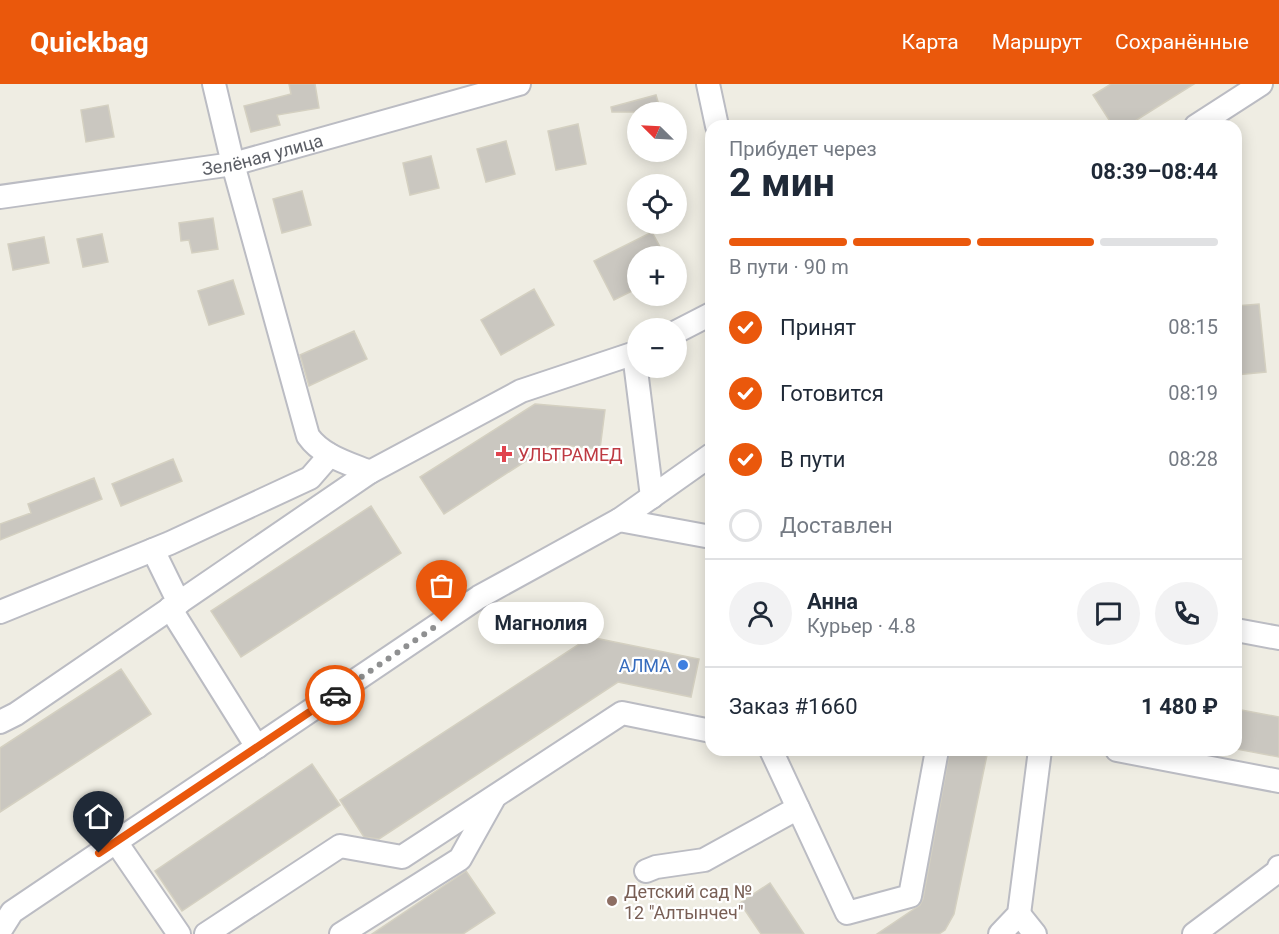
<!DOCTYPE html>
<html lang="ru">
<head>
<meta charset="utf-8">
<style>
  body { margin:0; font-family:Roboto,sans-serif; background:#f2f2f3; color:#1f2937; height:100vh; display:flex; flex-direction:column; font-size:22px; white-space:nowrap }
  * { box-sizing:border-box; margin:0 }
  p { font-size:20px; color:#747a83 }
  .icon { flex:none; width:33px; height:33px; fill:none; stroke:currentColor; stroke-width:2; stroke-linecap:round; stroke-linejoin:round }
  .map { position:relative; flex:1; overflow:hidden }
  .sheet { position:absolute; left:705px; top:36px; width:537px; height:636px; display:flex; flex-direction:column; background:#fff; border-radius:18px; box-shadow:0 3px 15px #0003 }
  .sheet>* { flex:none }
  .needle { width:39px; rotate:294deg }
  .fabs { position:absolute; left:627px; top:18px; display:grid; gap:12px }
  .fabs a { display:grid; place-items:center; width:60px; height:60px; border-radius:50%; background:#fff; box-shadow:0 3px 15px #0003; font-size:30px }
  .pin { position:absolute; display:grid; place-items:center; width:51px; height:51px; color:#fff; margin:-62px -26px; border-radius:50% 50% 50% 0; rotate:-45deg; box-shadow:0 0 6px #0007 }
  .pin .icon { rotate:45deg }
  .courier { position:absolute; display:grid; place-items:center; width:60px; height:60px; margin:-30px; border:4px solid #ea580c; border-radius:50%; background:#fff; color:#222; box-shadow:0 2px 8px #0007 }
  .bubble { position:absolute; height:42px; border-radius:21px; background:#fff; box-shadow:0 3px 15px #0003; font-size:20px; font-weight:700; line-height:42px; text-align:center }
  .head em { font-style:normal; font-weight:700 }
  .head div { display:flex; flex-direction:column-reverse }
  .head { display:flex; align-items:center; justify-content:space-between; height:102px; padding:0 24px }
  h1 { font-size:39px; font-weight:700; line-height:45px }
  .bar { display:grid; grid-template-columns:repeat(4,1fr); gap:9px 6px; align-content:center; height:72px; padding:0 24px }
  .bar i { height:8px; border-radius:4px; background:#e0e1e3 }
  .bar .on { background:#ea580c }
  .bar p { grid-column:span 4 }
  .line { display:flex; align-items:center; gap:15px; padding:0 24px; border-top:2px solid #e0e1e3 }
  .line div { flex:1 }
  .round { display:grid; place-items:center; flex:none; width:63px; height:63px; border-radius:32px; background:#f2f2f3 }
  ol { padding:0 24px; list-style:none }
  li { display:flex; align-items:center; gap:18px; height:66px }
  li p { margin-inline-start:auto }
  li .icon { padding:6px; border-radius:50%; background:#ea580c; color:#fff; stroke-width:4 }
  li:last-child { color:#747a83 }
  li i { width:33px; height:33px; border:3px solid #e0e1e3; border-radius:50% }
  header { display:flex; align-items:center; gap:36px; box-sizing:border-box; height:84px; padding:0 30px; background:#ea580c; color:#fff }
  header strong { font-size:28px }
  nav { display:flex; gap:33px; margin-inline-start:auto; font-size:21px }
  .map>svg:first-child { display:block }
  .building { fill:#cac7c0; stroke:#d4d0c1; stroke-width:1.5 }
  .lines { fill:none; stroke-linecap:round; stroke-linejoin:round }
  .minor-casing { stroke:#bbbcc3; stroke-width:26 }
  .minor { stroke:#fff; stroke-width:22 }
  .done { stroke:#8f9091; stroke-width:6; stroke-dasharray:0 10.8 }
  .route { stroke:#ea580c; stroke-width:8 }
  .health-dot { fill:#e0444e; stroke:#fff; stroke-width:2 }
  .shop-dot { fill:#3f7fe0; stroke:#fff; stroke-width:2 }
  .education-dot { fill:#8d6e63; stroke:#fff; stroke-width:2 }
  .labels { text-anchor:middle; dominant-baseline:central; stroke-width:4.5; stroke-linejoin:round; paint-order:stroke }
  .street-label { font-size:18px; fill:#5b5e65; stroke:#fff }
  .health-label { font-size:18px; fill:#be3a42; stroke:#fff; text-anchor:start }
  .shop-label { font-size:18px; fill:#366cbe; stroke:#fff; text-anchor:end }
  .education-label { font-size:18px; fill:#785e54; stroke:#fff; text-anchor:start }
</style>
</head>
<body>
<header>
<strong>Quickbag</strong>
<nav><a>Карта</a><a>Маршрут</a><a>Сохранённые</a></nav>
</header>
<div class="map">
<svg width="1279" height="850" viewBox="0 0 1279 850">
  <rect width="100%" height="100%" fill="#efede3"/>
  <path class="building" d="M289 0H315L319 24 277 31 280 41 251 48 244 22 291 10Z
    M1111 0H1194L1127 42H1113L1093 11Z
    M656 11 661 28H612L611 23Z
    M108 21 114 53 86 58 81 26Z
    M578 40 586 80 556 86 548 47Z
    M506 57 515 90 486 98 477 65Z
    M431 72 439 104 410 111 403 79Z
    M302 107 311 141 282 149 273 115Z
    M213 134 218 165 192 169 189 156 181 157 179 139Z
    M652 148 665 172H638V204L614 216 594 177Z
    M102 150 108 178 83 183 77 155Z
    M44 153 49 179 13 186 8 160Z
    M233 196 244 230 209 241 198 207Z
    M534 205 554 241 501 271 481 236Z
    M1259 220 1266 288 1236 291V222Z
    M354 247 367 275 309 302 300 271Z
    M535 320 605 326 600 365 552 360 444 430 420 393Z
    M173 375 182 397 121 422 112 400Z
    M94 394 102 415 0 456V440L31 429 28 420Z
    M371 422 401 469 241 573 211 527Z
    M590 553 699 575 691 613 618 598 379 755 364 753 340 716Z
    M121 585 151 630 0 728V664Z
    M1236 625 1279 633V673L1236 665Z
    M950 666H988L954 830 945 846 939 850H877L920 821 923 815Z
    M312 680 340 721 182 827 155 787Z
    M466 787 495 829 463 850H372Z
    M770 799 804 850H761L740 819Z"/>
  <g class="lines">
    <g class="minor-casing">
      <g id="minor">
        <path d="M214 0 233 80 308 352C322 372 348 379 370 388L521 307 638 268"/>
        <path d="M708 0 717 42"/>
        <path d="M1196 42 1261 0"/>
        <path id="s1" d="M0 113 233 80 519 0"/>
        <path d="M676 248 711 230"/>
        <path d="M634 270 652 413"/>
        <path d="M619 436 711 371"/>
        <path d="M153 466 179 519"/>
        <path d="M170 524 257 663"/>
        <path d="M0 528 170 459 310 394 330 371"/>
        <path d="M1236 546 1279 554"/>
        <path d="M0 638 16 630 370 388"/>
        <path d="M771 666 847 829 910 812 937 666"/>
        <path d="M1117 666 1279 697"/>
        <path d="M116 758 179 850"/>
        <path d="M646 787 656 783 704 776 798 724"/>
        <path d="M1019 830 1035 850"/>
        <path d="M0 847 12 828 479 513 619 436 711 453"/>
        <path d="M206 850 340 762 402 773 622 629 711 647"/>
        <path d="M341 850 460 775 493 716"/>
        <path d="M1000 850 1019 830 1040 666"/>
        <path d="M1194 850 1278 787 1279 783"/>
      </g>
    </g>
    <use href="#minor" class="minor"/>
  </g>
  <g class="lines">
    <path class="done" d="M335 611 442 538"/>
    <path class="route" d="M99 769 335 611"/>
  </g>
  <path class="health-dot" d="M501 361h6v6h6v6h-6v6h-6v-6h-6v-6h6z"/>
  <circle class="shop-dot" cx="683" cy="581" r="6"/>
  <circle class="education-dot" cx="612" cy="817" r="6"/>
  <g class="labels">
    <g class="street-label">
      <text stroke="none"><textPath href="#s1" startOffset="266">Зелёная улица</textPath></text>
    </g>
    <g class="health-label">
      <text x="518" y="370">УЛЬТРАМЕД</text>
    </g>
    <g class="shop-label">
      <text x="671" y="581">АЛМА</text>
    </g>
    <g class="education-label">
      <text x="624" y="807">Детский сад №<tspan x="624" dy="21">12 "Алтынчеч"</tspan></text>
    </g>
  </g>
</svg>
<div class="fabs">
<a><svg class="needle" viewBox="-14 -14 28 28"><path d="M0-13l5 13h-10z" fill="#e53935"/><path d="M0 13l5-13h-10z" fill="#747a83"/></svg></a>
<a><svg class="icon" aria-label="locate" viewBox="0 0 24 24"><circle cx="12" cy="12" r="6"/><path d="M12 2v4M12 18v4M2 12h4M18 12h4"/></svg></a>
<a>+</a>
<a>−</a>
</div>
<div class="pin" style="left:442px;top:538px;background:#ea580c"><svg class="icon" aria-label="bag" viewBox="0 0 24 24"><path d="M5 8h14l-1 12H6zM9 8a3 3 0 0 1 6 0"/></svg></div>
<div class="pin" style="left:99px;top:769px;background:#1f2937"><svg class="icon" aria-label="home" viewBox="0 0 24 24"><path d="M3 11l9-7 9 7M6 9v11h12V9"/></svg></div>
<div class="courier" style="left:335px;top:611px"><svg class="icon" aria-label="car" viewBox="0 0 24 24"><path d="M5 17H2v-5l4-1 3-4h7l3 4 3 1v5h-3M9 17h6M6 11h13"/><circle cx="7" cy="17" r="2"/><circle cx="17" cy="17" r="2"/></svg></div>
<div class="bubble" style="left:478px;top:518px;width:126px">Магнолия</div>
<section class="sheet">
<div class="head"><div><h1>2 мин</h1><p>Прибудет через</p></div><em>08:39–08:44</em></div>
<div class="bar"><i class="on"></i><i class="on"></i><i class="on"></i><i></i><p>В пути · 90 m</p></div>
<ol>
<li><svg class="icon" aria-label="check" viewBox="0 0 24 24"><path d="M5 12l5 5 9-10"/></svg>Принят<p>08:15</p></li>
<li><svg class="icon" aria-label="check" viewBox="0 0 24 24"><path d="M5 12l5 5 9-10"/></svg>Готовится<p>08:19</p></li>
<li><svg class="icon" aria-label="check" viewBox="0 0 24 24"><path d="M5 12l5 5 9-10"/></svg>В пути<p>08:28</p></li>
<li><i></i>Доставлен</li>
</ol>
<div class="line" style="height:108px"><a class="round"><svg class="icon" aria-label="person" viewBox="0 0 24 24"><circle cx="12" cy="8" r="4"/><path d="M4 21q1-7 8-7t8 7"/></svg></a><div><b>Анна</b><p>Курьер · 4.8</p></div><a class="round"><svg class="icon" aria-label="chat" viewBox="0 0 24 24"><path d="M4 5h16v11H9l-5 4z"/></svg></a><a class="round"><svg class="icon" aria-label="phone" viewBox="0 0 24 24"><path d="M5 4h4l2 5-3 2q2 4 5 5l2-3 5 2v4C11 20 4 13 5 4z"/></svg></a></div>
<div class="line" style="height:78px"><div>Заказ #1660</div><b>1 480 ₽</b></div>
</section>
</div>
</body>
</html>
